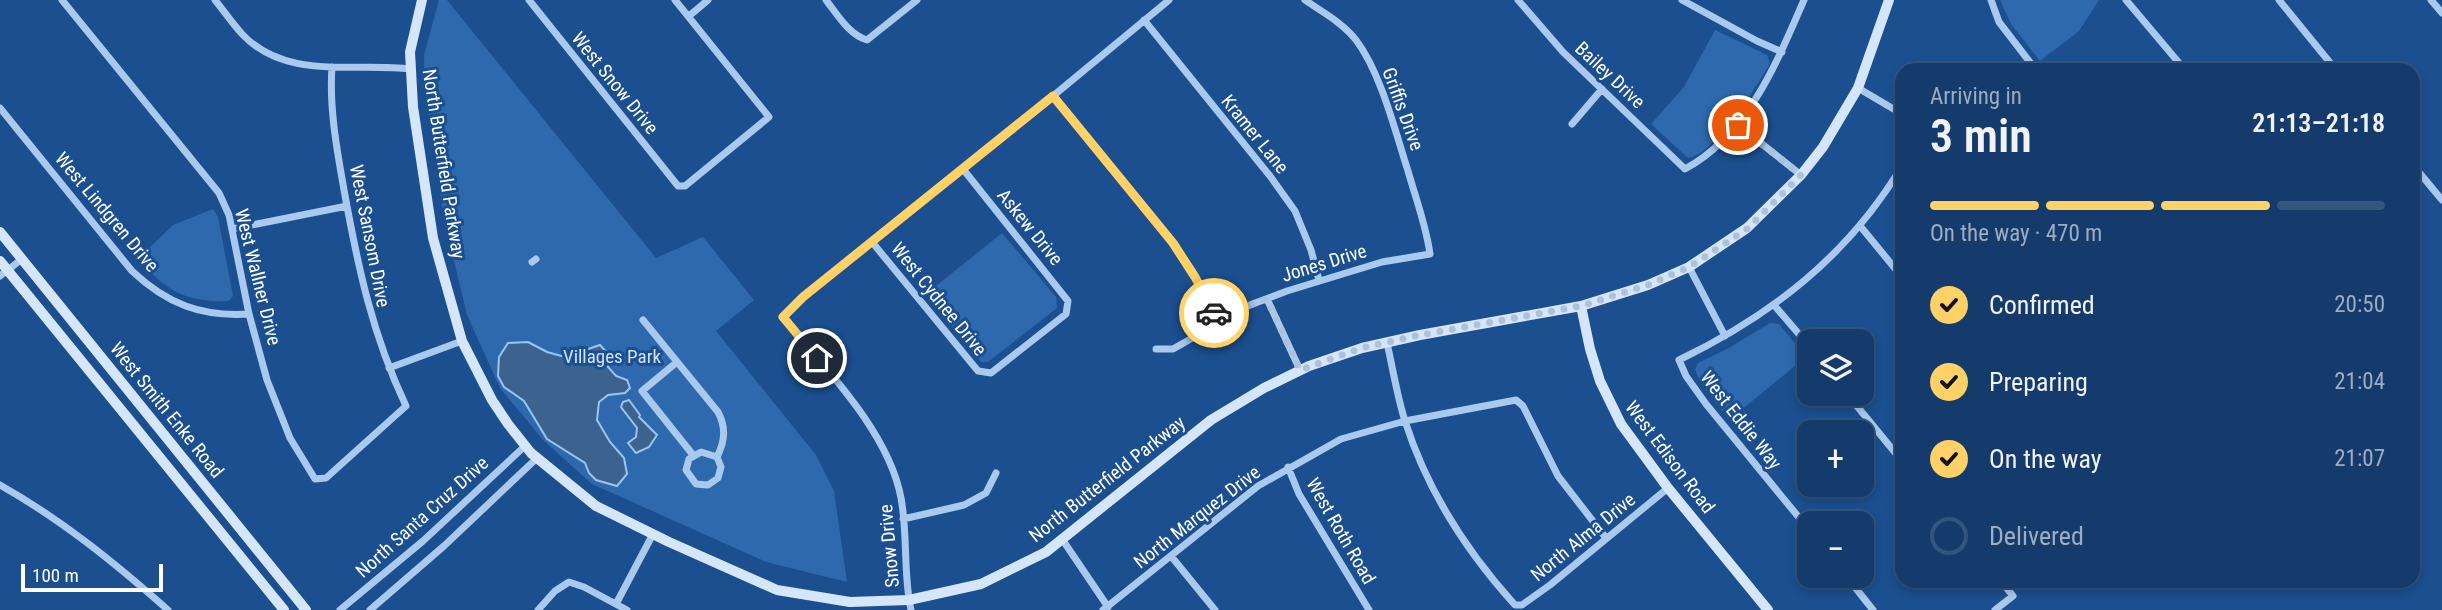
<!DOCTYPE html>
<html lang="en">
<head>
<meta charset="utf-8">
<style>
  body { margin:0; font-family:"Roboto Condensed",sans-serif; background:#1d4271; color:#f1f3f6; height:100vh; display:flex; flex-direction:column; font-size:26px; white-space:nowrap }
  * { box-sizing:border-box; margin:0 }
  p { font-size:23px; color:#9dadc1 }
  .icon { flex:none; width:38px; height:38px; fill:none; stroke:currentColor; stroke-width:2; stroke-linecap:round; stroke-linejoin:round }
  .map { position:relative; flex:1; overflow:hidden }
  .panel { position:absolute; left:1895px; top:63px; width:525px; height:525px; display:flex; flex-direction:column; background:#143b6b; border-radius:21px; box-shadow:0 4px 10px #0003,0 0 0 2px #33557e }
  .panel>* { flex:none }
  .tools { position:absolute; left:1797px; top:329px; display:grid; gap:14px }
  .tools a { display:grid; place-items:center; width:77px; height:77px; border-radius:14px; background:#143b6b; box-shadow:0 4px 10px #0003,0 0 0 2px #33557e; font-size:35px }
  .scale { position:absolute; left:21px; bottom:18px; width:142px; box-sizing:border-box; padding-left:7px; border:4px solid #fff; border-top:0; font-size:19px; line-height:24px; white-space:nowrap; color:#fff; -webkit-text-stroke:5px #1b4f8f; paint-order:stroke }
  .pin { position:absolute; display:grid; place-items:center; width:60px; height:60px; color:#fff; margin:-30px; border:4px solid #fff; border-radius:50%; box-shadow:0 2px 7px #0007 }
  .courier { position:absolute; display:grid; place-items:center; width:70px; height:70px; margin:-35px; border:5px solid #ffd166; border-radius:50%; background:#fff; color:#222; box-shadow:0 2px 9px #0007 }
  .summary em { font-style:normal; font-weight:600 }
  .summary div { display:flex; flex-direction:column-reverse }
  .summary { display:flex; align-items:center; justify-content:space-between; height:119px; padding:0 35px }
  h1 { font-size:46px; font-weight:600; line-height:52px }
  .bar { display:grid; grid-template-columns:repeat(4,1fr); gap:10px 7px; align-content:center; height:84px; padding:0 35px }
  .bar i { height:9px; border-radius:5px; background:#33557e }
  .bar .on { background:#ffd166 }
  .bar p { grid-column:span 4 }
  ol { padding:0 35px; list-style:none }
  li { display:flex; align-items:center; gap:21px; height:77px }
  li p { margin-inline-start:auto }
  li .icon { padding:7px; border-radius:50%; background:#ffd166; color:#111; stroke-width:4 }
  li:last-child { color:#9dadc1 }
  li i { width:38px; height:38px; border:4px solid #33557e; border-radius:50% }
  .map>svg:first-child { display:block }
  .green { fill:#2e69ad }
  .water { fill:#3c6290; stroke:#9cc4f0; stroke-width:2 }
  .lines { fill:none; stroke-linecap:round; stroke-linejoin:round }
  .street { stroke:#a9c9ee; stroke-width:7 }
  .secondary { stroke:#d6e6fa; stroke-width:10 }
  .done { stroke:#afc1d8; stroke-width:7; stroke-dasharray:0 12.6 }
  .route { stroke:#ffd166; stroke-width:9 }
  .labels { text-anchor:middle; dominant-baseline:central; stroke-width:6; stroke-linejoin:round; paint-order:stroke }
  .street-label { font-size:19px; fill:#fff; stroke:#1b4f8f }
  .park-label { font-size:19px; fill:#cfe3fa; stroke:#1b4f8f }
</style>
</head>
<body>
<div class="map">
<svg width="2442" height="610" viewBox="0 0 2442 610">
  <rect width="100%" height="100%" fill="#1b4f8f"/>
  <path class="green" d="M439 0H447L656 258 703 237 754 300 716 331 816 455 834 491 847 582 766 562 592 484 544 441 500 388 467 315 444 219 425 94 424 55Z
    M2000 0H2099L2079 31 2040 61 2011 24Z
    M1715 30 1767 55 1770 63C1758 85 1713 156 1688 158L1651 124 1684 87Z
    M213 209 218 217 233 296 229 301C186 303 165 290 138 259L173 225Z
    M1002 233 1056 297 1057 308 988 362H981L926 294Z
    M1770 323 1779 324 1806 357 1729 420 1702 385 1695 370 1698 363 1729 348Z"/>
  <path class="water" d="M528 342 547 352 565 357 600 345 610 356 608 367 616 376 627 380 630 388 625 393 608 395 599 402 597 420 610 442 624 458 627 474 617 486 596 480 589 473 585 463 547 439 524 401 504 387 498 376 499 357 508 343Z
    M629 400 640 415 639 417 657 435 649 447 636 453 628 443 636 437 637 428 621 407 623 402Z"/>
  <g class="lines">
    <path class="street" d="M62 0 219 193 229 215 249 314 267 380 290 438 315 479 326 478 406 406C372 334 358 267 344 190 337 150 329 108 332 67
      M215 0C224 11 232 23 242 34 286 81 354 62 411 69
      M529 0 678 186H685L769 117 675 0
      M826 0C837 14 849 35 867 40L917 0
      M1518 0 1563 52 1685 169C1748 135 1777 62 1804 0
      M1682 0 1757 41 1782 52
      M1991 0 1999 22 2036 70
      M2126 0 2185 70
      M2279 0 2336 70
      M2431 0 2442 13
      M689 16 708 0
      M1144 20 1270 176 1295 211 1311 250 1319 280
      M1858 88 1902 114
      M1053 96 1173 243 1195 277 1217 323
      M0 108 132 271C167 304 201 317 249 314
      M1572 124 1602 89
      M1738 125 1801 175
      M2413 165 2442 200
      M1861 227 1902 277
      M232 229 347 206
      M872 242 978 371 991 373 1066 314 1068 301 963 169
      M532 262 536 259
      M1689 267 1725 336
      M0 276 22 259
      M1267 299 1300 370
      M1774 305 1810 347
      M643 320 718 412C726 427 725 440 718 455L717 457 701 452 689 459 686 470 696 484 708 485 718 478 721 467 717 457
      M1387 343C1393 369 1397 396 1405 421 1427 490 1467 552 1515 605H1522L1550 585 1668 488
      M1156 349H1173L1250 305 1287 291 1382 262 1430 254C1426 225 1416 199 1408 171 1395 131 1381 73 1356 40 1343 23 1322 12 1305 0
      M677 362 642 391 693 455
      M389 368 462 341
      M1847 394 1902 461
      M1288 467 1299 494 1369 610
      M0 485C62 520 115 563 168 610
      M903 519 964 505 986 493 996 473
      M1810 531 1706 404 1686 376 1679 360C1772 315 1848 256 1902 166
      M1062 539 1108 607
      M1171 556 1215 610
      M1846 576 1873 610
      M616 604 653 534
      M340 610 423 541 525 446
      M370 610 444 546 537 458
      M538 610 555 591 569 582 584 587 627 610
      M911 610C903 574 908 535 901 498 889 432 825 368 783 317L803 297 1024 120 1169 0
      M1103 610 1258 486 1341 439 1405 421 1516 400 1523 406 1558 476 1606 538
      M1995 610 2013 596 2001 581"/>
    <path class="secondary" d="M422 0 410 52 413 107 433 238 462 341 492 400 508 424 531 453 596 506 669 542 777 590 850 602 909 600 981 584 1046 552 1211 420 1264 388 1309 366 1362 348 1420 335 1581 306 1648 285 1689 267 1747 228 1801 175 1823 147 1858 88 1889 0
      M0 232 306 610
      M0 261 284 610
      M1581 306 1590 349 1600 381 1621 424 1668 488 1768 610"/>
  </g>
  <g class="lines">
    <path class="done" d="M1214 313 1217 323 1250 305 1267 299 1300 370 1362 348 1420 335 1581 306 1648 285 1689 267 1747 229 1801 175 1738 125"/>
    <path class="route" d="M817 358 783 317 803 297 1053 96 1173 243 1195 277 1214 313"/>
  </g>
  <g class="labels">
    <g class="street-label">
      <text transform="translate(1610 75) rotate(43)">Bailey Drive</text>
      <text transform="translate(615 83) rotate(51)">West Snow Drive</text>
      <text transform="translate(1403 109) rotate(70)">Griffis Drive</text>
      <text transform="translate(1255 134) rotate(51)">Kramer Lane</text>
      <text transform="translate(444 164) rotate(81)">North Butterfield Parkway</text>
      <text transform="translate(107 212) rotate(50)">West Lindgren Drive</text>
      <text transform="translate(1030 227) rotate(51)">Askew Drive</text>
      <text transform="translate(370 236) rotate(79)">West Sansom Drive</text>
      <text transform="translate(1324 263) rotate(-17)">Jones Drive</text>
      <text transform="translate(258 277) rotate(76)">West Wallner Drive</text>
      <text transform="translate(939 299) rotate(51)">West Cydnee Drive</text>
      <text transform="translate(167 410) rotate(51)">West Smith Enke Road</text>
      <text transform="translate(1741 420) rotate(52)">West Eddie Way</text>
      <text transform="translate(1670 457) rotate(53)">West Edison Road</text>
      <text transform="translate(1107 479) rotate(-38)">North Butterfield Parkway</text>
      <text transform="translate(422 517) rotate(-42)">North Santa Cruz Drive</text>
      <text transform="translate(1197 517) rotate(-38)">North Marquez Drive</text>
      <text transform="translate(1341 531) rotate(60)">West Roth Road</text>
      <text transform="translate(1583 537) rotate(-39)">North Alma Drive</text>
      <text transform="translate(889 546) rotate(-95)">Snow Drive</text>
    </g>
    <g class="park-label">
      <text x="612" y="356">Villages Park</text>
    </g>
  </g>
</svg>
<div class="tools">
<a><svg class="icon" aria-label="layers" viewBox="0 0 24 24"><path d="M12 4l9 5-9 5-9-5zM3 14l9 5 9-5"/></svg></a>
<a>+</a>
<a>−</a>
</div>
<div class="scale">100 m</div>
<div class="pin" style="left:1738px;top:125px;background:#ea580c"><svg class="icon" aria-label="bag" viewBox="0 0 24 24"><path d="M5 8h14l-1 12H6zM9 8a3 3 0 0 1 6 0"/></svg></div>
<div class="pin" style="left:817px;top:358px;background:#1f2937"><svg class="icon" aria-label="home" viewBox="0 0 24 24"><path d="M3 11l9-7 9 7M6 9v11h12V9"/></svg></div>
<div class="courier" style="left:1214px;top:313px"><svg class="icon" aria-label="car" viewBox="0 0 24 24"><path d="M5 17H2v-5l4-1 3-4h7l3 4 3 1v5h-3M9 17h6M6 11h13"/><circle cx="7" cy="17" r="2"/><circle cx="17" cy="17" r="2"/></svg></div>
<section class="panel">
<div class="summary"><div><h1>3 min</h1><p>Arriving in</p></div><em>21:13–21:18</em></div>
<div class="bar"><i class="on"></i><i class="on"></i><i class="on"></i><i></i><p>On the way · 470 m</p></div>
<ol>
<li><svg class="icon" aria-label="check" viewBox="0 0 24 24"><path d="M5 12l5 5 9-10"/></svg>Confirmed<p>20:50</p></li>
<li><svg class="icon" aria-label="check" viewBox="0 0 24 24"><path d="M5 12l5 5 9-10"/></svg>Preparing<p>21:04</p></li>
<li><svg class="icon" aria-label="check" viewBox="0 0 24 24"><path d="M5 12l5 5 9-10"/></svg>On the way<p>21:07</p></li>
<li><i></i>Delivered</li>
</ol>
</section>
</div>
</body>
</html>
